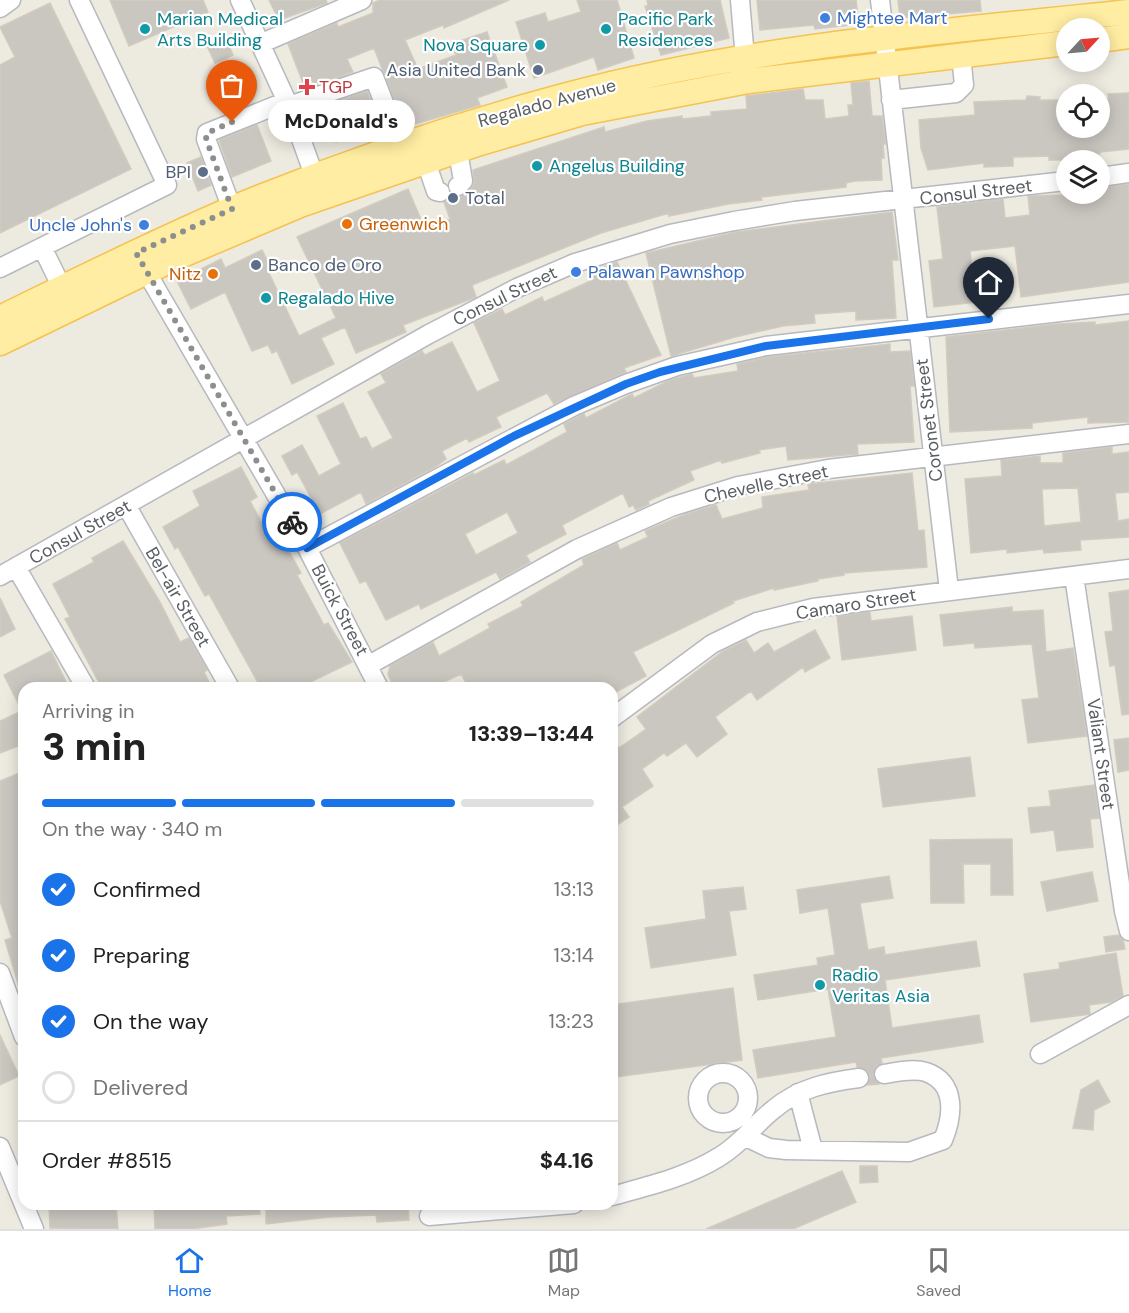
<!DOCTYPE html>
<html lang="en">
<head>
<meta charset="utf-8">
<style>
  body { margin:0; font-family:"DM Sans",sans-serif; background:#f6f6f6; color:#222; height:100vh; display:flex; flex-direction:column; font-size:22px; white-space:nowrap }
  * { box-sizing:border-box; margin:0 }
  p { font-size:20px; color:#767676 }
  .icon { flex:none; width:33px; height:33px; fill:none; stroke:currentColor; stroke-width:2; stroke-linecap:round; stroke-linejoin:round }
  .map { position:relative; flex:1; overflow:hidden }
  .panel { position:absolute; left:18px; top:682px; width:600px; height:528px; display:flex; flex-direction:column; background:#fff; border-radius:18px; box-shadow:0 3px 15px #0003 }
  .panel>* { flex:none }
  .needle { width:39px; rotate:64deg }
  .controls { position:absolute; left:1056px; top:18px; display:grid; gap:12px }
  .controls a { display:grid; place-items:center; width:54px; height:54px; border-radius:50%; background:#fff; box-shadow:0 3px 15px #0003; font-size:30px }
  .pin { position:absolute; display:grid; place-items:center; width:51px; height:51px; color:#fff; margin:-62px -26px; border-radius:50% 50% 50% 0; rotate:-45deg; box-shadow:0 0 6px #0007 }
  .pin .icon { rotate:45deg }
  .courier { position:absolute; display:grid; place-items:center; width:60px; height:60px; margin:-30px; border:4px solid #1a73e8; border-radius:50%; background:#fff; color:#222; box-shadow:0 2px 8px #0007 }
  .bubble { position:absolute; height:42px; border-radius:21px; background:#fff; box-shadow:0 3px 15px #0003; font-size:20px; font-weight:800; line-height:42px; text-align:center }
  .overview em { font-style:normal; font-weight:800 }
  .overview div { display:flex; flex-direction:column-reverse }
  .overview { display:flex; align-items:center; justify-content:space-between; height:102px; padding:0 24px }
  h1 { font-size:39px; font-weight:800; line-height:45px }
  .bar { display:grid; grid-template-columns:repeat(4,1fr); gap:9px 6px; align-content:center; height:72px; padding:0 24px }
  .bar i { height:8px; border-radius:4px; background:#e0e0e0 }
  .bar .on { background:#1a73e8 }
  .bar p { grid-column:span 4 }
  .line { display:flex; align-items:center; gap:15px; padding:0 24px; border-top:2px solid #e0e0e0 }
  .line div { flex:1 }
  ol { padding:0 24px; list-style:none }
  li { display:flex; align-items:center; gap:18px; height:66px }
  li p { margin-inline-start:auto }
  li .icon { padding:6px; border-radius:50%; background:#1a73e8; color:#fff; stroke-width:4 }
  li:last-child { color:#767676 }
  li i { width:33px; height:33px; border:3px solid #e0e0e0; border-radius:50% }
  .tab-bar { display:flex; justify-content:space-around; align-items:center; height:84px; border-top:2px solid #e0e0e0; background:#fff; font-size:16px; color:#767676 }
  .tab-bar a { display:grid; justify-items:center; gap:3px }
  .tab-bar .on { color:#1a73e8 }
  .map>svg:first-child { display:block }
  .building { fill:#cac6c0; stroke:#d2cbbf; stroke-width:1.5; fill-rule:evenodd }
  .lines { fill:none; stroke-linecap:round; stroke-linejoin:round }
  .minor-casing { stroke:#b6b9be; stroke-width:21 }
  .major-casing { stroke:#f6c250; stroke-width:27 }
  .minor { stroke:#fff; stroke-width:18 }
  .major { stroke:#ffeda3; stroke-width:24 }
  .done { stroke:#8d8f8e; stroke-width:6; stroke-dasharray:0 10.8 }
  .route { stroke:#1a73e8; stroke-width:8 }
  .shop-dot { fill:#3f7fe0; stroke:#fff; stroke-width:2 }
  .culture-dot { fill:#0f9aa8; stroke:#fff; stroke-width:2 }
  .service-dot { fill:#5c6f8a; stroke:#fff; stroke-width:2 }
  .health-dot { fill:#e0444e; stroke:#fff; stroke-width:2 }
  .food-dot { fill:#e8710a; stroke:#fff; stroke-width:2 }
  .labels { text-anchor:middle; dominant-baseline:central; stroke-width:4.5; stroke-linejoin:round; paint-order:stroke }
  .shop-label { font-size:18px; fill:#366cbe; stroke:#fff; text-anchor:start }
  .culture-label { font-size:18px; fill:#0d838f; stroke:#fff; text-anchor:start }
  .service-label { font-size:18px; fill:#4e5e75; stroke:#fff; text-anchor:end }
  .health-label { font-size:18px; fill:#be3a42; stroke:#fff; text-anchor:start }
  .street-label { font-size:18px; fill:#595e62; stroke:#fff }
  .food-label { font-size:18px; fill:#c56008; stroke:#fff; text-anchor:start }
</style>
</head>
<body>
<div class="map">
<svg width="1129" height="1229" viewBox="0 0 1129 1229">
  <rect width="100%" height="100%" fill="#edeae0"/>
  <path class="building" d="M110 0H203L208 12 129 46Z
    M269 0H326L327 3 279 20Z
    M380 0H509L444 28 443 25 405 40 418 69 456 55 451 44 487 32 507 87 477 98 480 105 405 127 374 48 347 59 353 72 314 86 312 79 303 83 288 44 337 23 338 27 373 13V3Z
    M577 0H617L634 58 598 70 594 57 534 78 516 22 545 13 548 22 581 12Z
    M647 0H720L729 38 661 55 645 6H648Z
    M757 0H856L859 24 815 29 814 25 760 30Z
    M898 0H980L981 11 900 18Z
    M50 3 131 169 0 233V65L15 57 0 27Z
    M226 38 233 55 215 63 207 46Z
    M869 81 872 116H882L886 144H883L884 158H881L882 180 855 181 846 183V187L761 197 762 200 728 204 669 216V213L601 233 472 285 476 297 403 325 406 332 356 353 345 327 321 338 334 364 292 384 277 351 272 353 268 345 252 351 225 292 191 309 177 281 221 259 225 268 262 250 272 270 268 271 299 336 336 318 297 237 408 189 425 229 450 219 444 202 451 195 460 197 471 189 474 184 473 170 604 127 605 132 647 121 682 116V119L711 116V112L747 109 746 96 803 89 805 100H823L825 119 849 116 848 105H853L851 83Z
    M367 91 379 121 363 127 364 131 336 142 322 107Z
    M1129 93V149L1100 152V154H1074V160H1049V156L1013 157V166L984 167V163L928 170 921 148 919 120 975 115 974 102 1026 100 1027 96 1040 97 1039 100H1066V128L1100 129V99H1109L1108 94Z
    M257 125 271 161 232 177 219 140Z
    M201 157 211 185 198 191 187 163Z
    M1129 184V282L1021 297 1015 246 970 251 976 302 934 307 929 261 943 259 937 207 1003 199 1005 218 1030 215 1028 196 1100 194V188Z
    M892 212 898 260H892L896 318 856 320V311L814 314 815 323 783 326 735 337 671 356 646 253 736 232Z
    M617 262 661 355 624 368 626 372 554 404 547 393 496 417 501 427 469 442 467 438 442 451 446 459 435 467 366 504 361 492 320 514 297 472 292 475 282 456 302 445 319 476 341 464 317 416 343 403 360 439 366 437 372 449 393 438 368 392 386 383 381 374 422 351 425 355 452 342 477 392 500 381 474 323 502 309 505 315 542 297 544 302 595 279 591 272Z
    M1129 321V422L1088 423V417L1032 423V428L950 432 946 337 1056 324 1095 322V325Z
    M890 344V352L910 351 914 386H910L914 442 857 444 858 454 788 460 786 446 759 450 760 453 722 463 721 460 690 471 694 480 648 501 649 504 636 510 633 505 629 507 623 493 562 525 566 534 526 555 530 562 500 579 496 572 421 609 419 604 386 620 366 581 360 583 340 543 473 473 474 475 504 460 506 465 536 449 567 432 564 424 579 416 584 414 586 418 632 394 634 398 670 380 692 374 694 378 738 371 737 364 768 357ZM507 512 518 533 476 555 465 534Z
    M1112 447V454L1129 452V492L1115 493 1118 521 1129 519V537L1080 540 1081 550 1044 553 1043 549 1007 553V549L971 553 965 479 1002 476 1001 460 1040 456V463H1063V453ZM1078 488 1081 522 1044 526 1042 489Z
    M241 467 257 497 250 501 272 542 281 537 301 573 297 575 324 625 328 623 352 662 298 688H261L209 594 205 596 178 547 175 549 163 527 200 506 193 491Z
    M912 473 918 531 924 530 927 567 844 573V575L818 579V581L774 590V588L733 601 734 603 633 652 646 676 612 694V688L605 682 594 688H574L571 683 559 688H469L461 674 431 688H415L412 683 394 688 388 674 390 666 433 642 439 656 490 628 488 624 523 606 521 602 584 565 582 559 617 543 620 550 648 537 645 531 686 514 716 505 722 519 763 508 762 497 809 490 808 484Z
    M123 541 160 602 180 642 189 638 207 670 204 672 212 688H102L65 619 70 617 53 584 94 562 92 558Z
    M1129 590V714L1122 715 1115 665 1110 666 1105 632 1113 631 1109 593Z
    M0 598 15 629 0 637Z
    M1012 607V612L1043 610 1046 652 1073 648 1087 736 1028 743 1022 700 1039 698 1032 644 975 648 974 643 944 646 940 615Z
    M870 612 871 621 912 616 916 650 842 660 837 616Z
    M815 630 830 658 805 672 803 667 757 700 751 691 715 717 727 734 697 757 686 743 667 756 664 753 642 769 653 786 622 807 629 817 612 828V739L619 748 646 729 637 717 722 652 746 640 754 653 768 643 774 652Z
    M51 651 69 688H24V744L0 753V721L22 711 4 675Z
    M1129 738V770L1118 772 1114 740Z
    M970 757 975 796 883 807 878 769Z
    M24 771V993H21L5 940 12 938 0 901V781Z
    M1094 785 1099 818 1090 819 1093 847 1057 851 1054 830 1031 833 1028 808 1051 806 1049 791Z
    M1012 839 1013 895H991V864H963L964 903H931L930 840Z
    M1092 872 1098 901 1047 911 1041 882Z
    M889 876 893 898 860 903 868 950 884 947 885 955 976 941 980 966 885 980 892 1028 979 1015 983 1042 881 1058 882 1063 876 1066 873 1075 879 1084 867 1085 870 1077 868 1072 857 1067 856 1062 758 1078 753 1050 836 1037 828 989 758 1000 754 975 818 965 817 958 835 955 828 908 800 913 797 890Z
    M743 887 746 909 729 911 736 955 651 968 645 928 706 919 703 891Z
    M1119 935 1123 940 1125 949 1106 952 1104 937Z
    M1116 953 1123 996 1111 1002 1089 1005 1090 1014 1031 1022 1024 974 1060 969 1059 963Z
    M733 988 742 1060 616 1077 612 1048V1005Z
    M0 1035 19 1076 0 1085Z
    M1098 1080 1110 1102 1094 1110 1093 1130 1073 1128 1081 1090Z
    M860 1166H877L878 1182 860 1183Z
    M842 1171 856 1202 793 1229H706Z
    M49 1204H116L118 1229 50 1228Z
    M154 1204H259L260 1214 226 1216 227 1224 191 1229H155Z
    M266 1204H408L409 1220 377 1222 376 1215 330 1217 266 1224Z"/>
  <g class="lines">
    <g class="minor-casing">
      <path id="minor" d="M240 0 289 106 318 186
        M740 0 746 70
        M880 0 949 590
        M0 8 11 0
        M262 43 362 0
        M891 100 956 93 964 85 961 55
        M289 106 374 77 401 147
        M458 151 463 181 458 186
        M426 162 436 191 440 192
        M1100 177 1129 173
        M232 209 206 139 207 133 287 101
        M42 247 67 298
        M140 261 307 548 379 688
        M0 268 167 185 79 0
        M126 505 230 688
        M307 548 574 406 626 384 677 366 766 346 1129 304
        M16 567 86 688
        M0 576 429 334 517 288 575 263 670 234 734 221 795 211 1066 181
        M1074 576 1124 911 1129 931
        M369 665 577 549 671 507 738 486 828 469 1129 434
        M612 718 712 644 757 622 813 608 1129 569
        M0 973 24 1037
        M1040 1054 1129 1005
        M698 1098a25 25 0 1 1 50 0a25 25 0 1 1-50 0Z
        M798 1093 813 1150
        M746 1137 769 1148 786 1150 909 1152 943 1140C953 1116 957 1083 926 1072 913 1068 897 1072 884 1074
        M0 1147 34 1229
        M612 1196C648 1186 687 1177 719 1157 741 1144 755 1124 774 1109 799 1088 828 1082 859 1078
        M429 1216 574 1204"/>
    </g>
    <g class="major-casing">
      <path id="major" d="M1100 40 1129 36
        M0 318C78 280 156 241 236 207 343 163 455 125 567 95 750 46 941 32 1129 12
        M0 343 173 259 300 205 477 144 582 113 748 81 1066 43"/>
    </g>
    <use href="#minor" class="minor"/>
    <use href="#major" class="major"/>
  </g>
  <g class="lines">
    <path class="done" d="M232 122 207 133 206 139 232 209 136 253 292 522"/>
    <path class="route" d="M292 522 307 548 514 436 626 384 660 372 766 346 989 319"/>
  </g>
  <g class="shop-dot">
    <circle cx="825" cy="18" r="6"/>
    <circle cx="144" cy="225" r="6"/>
    <circle cx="576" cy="272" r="6"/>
  </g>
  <g class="culture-dot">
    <circle cx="145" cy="29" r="6"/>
    <circle cx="606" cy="29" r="6"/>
    <circle cx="540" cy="45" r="6"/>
    <circle cx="537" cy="166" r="6"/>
    <circle cx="266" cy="298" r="6"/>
    <circle cx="820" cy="985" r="6"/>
  </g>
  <g class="service-dot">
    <circle cx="538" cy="70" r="6"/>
    <circle cx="203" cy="172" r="6"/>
    <circle cx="453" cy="198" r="6"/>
    <circle cx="256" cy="265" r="6"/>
  </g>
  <path class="health-dot" d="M304 78h6v6h6v6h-6v6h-6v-6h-6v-6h6z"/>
  <g class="food-dot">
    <circle cx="347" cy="224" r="6"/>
    <circle cx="213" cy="274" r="6"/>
  </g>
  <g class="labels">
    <g class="shop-label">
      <text x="837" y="18">Mightee Mart</text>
      <text x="132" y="225" text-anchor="end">Uncle John's</text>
      <text x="588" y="272">Palawan Pawnshop</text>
    </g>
    <g class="culture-label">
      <text x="157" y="19">Marian Medical<tspan x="157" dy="21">Arts Building</tspan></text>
      <text x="618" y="19">Pacific Park<tspan x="618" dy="21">Residences</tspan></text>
      <text x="528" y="45" text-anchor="end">Nova Square</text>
      <text x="549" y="166">Angelus Building</text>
      <text x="278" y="298">Regalado Hive</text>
      <text x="832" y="975">Radio<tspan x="832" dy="21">Veritas Asia</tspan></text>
    </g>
    <g class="service-label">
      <text x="526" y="70">Asia United Bank</text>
      <text x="191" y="172">BPI</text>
      <text x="465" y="198" text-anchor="start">Total</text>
      <text x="268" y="265" text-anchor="start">Banco de Oro</text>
    </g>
    <g class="health-label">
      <text x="319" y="87">TGP</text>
    </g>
    <g class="street-label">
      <text transform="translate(547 103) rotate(-15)">Regalado Avenue</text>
      <text transform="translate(976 192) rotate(-7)">Consul Street</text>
      <text transform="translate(505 296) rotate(-26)">Consul Street</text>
      <text transform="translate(929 420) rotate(-97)">Coronet Street</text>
      <text transform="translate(766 484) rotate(-12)">Chevelle Street</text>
      <text transform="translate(80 532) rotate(-29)">Consul Street</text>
      <text transform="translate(178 597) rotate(60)">Bel-air Street</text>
      <text transform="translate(856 604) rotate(-9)">Camaro Street</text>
      <text transform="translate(340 610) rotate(62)">Buick Street</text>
      <text transform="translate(1101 754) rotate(82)">Valiant Street</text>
    </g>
    <g class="food-label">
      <text x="359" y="224">Greenwich</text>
      <text x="201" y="274" text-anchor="end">Nitz</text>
    </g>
  </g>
</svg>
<div class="controls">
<a><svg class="needle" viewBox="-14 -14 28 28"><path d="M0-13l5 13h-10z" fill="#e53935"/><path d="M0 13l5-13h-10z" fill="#767676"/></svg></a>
<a><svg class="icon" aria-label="locate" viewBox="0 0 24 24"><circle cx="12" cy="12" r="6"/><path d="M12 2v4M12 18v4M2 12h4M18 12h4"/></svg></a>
<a><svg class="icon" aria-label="layers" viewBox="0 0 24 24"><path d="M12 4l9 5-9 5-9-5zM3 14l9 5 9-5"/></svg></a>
</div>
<div class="pin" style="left:232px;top:122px;background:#ea580c"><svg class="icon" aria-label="bag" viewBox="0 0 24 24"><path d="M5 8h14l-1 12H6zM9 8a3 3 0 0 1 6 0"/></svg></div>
<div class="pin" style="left:989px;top:319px;background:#1f2937"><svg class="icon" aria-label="home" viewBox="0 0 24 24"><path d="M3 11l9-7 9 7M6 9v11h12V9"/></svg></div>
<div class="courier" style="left:292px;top:522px"><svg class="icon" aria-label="bike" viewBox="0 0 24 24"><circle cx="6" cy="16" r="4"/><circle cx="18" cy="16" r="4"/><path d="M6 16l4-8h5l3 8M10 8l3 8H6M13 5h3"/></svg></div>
<div class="bubble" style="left:268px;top:100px;width:147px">McDonald's</div>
<section class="panel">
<div class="overview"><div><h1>3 min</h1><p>Arriving in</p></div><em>13:39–13:44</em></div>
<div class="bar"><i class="on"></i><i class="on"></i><i class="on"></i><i></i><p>On the way · 340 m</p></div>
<ol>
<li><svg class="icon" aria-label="check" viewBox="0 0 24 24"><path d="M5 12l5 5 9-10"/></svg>Confirmed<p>13:13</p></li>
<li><svg class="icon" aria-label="check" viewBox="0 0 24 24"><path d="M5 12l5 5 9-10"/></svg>Preparing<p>13:14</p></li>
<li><svg class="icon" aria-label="check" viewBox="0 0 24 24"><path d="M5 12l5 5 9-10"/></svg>On the way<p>13:23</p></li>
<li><i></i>Delivered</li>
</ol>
<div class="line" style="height:78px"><div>Order #8515</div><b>$4.16</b></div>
</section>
</div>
<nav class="tab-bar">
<a class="on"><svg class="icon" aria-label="home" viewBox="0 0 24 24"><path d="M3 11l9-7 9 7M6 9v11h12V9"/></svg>Home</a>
<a><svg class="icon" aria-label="map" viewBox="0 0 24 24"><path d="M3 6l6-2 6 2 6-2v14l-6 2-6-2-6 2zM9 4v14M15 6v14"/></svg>Map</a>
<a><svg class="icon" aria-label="saved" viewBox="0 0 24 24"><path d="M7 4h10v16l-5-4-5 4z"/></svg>Saved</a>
</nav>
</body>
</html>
